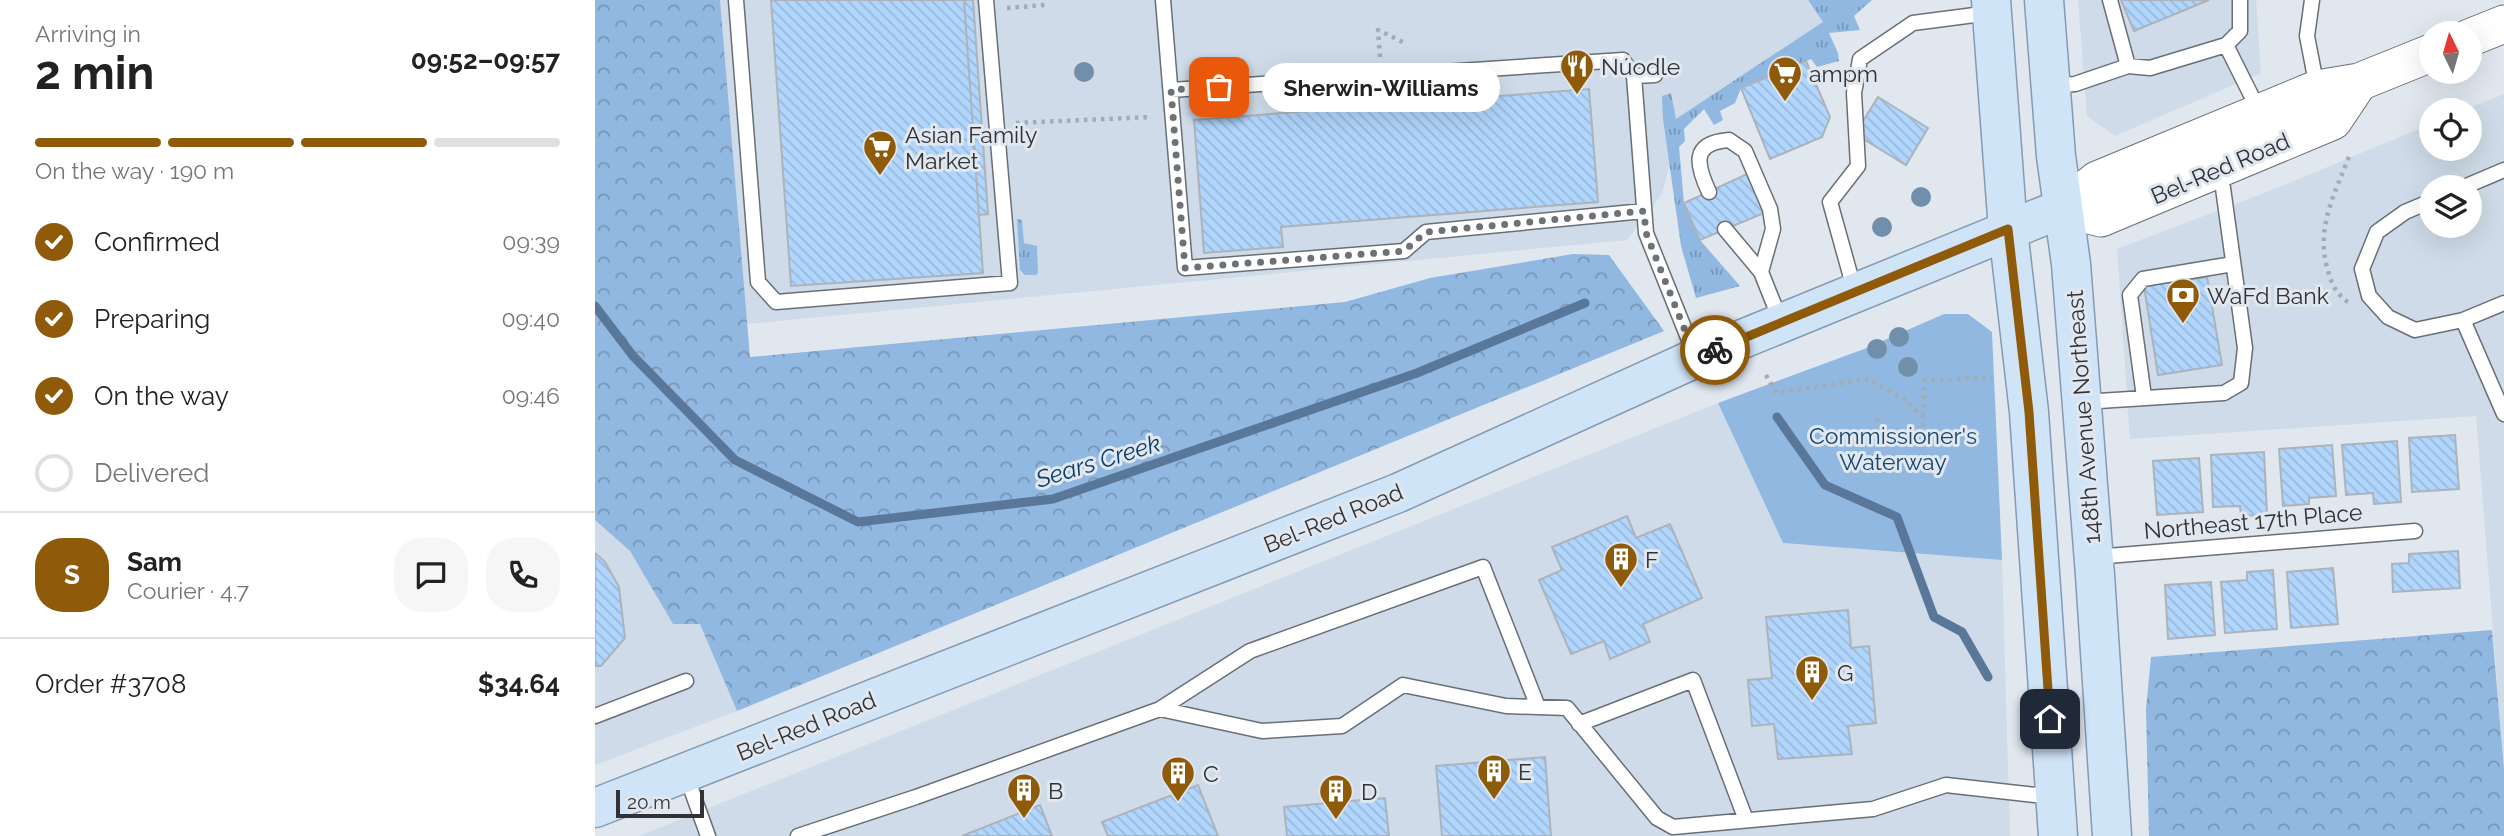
<!DOCTYPE html>
<html lang="en">
<head>
<meta charset="utf-8">
<style>
  body { margin:0; font-family:Raleway,sans-serif; background:#f6f6f6; color:#222; height:100vh; display:flex; flex-direction:column; font-size:26px; white-space:nowrap }
  * { box-sizing:border-box; margin:0 }
  p { font-size:23px; color:#767676 }
  .icon { flex:none; width:38px; height:38px; fill:none; stroke:currentColor; stroke-width:2; stroke-linecap:round; stroke-linejoin:round }
  .map { position:relative; flex:1; overflow:hidden }
  .panel { display:flex; flex-direction:column; background:#fff; width:595px }
  .panel>* { flex:none }
  .needle { width:46px; rotate:355deg }
  .fabs { position:absolute; left:1824px; top:21px; display:grid; gap:14px }
  .fabs a { display:grid; place-items:center; width:63px; height:63px; border-radius:50%; background:#fff; box-shadow:0 7px 28px #0002; font-size:35px }
  .scale { position:absolute; left:21px; bottom:18px; width:88px; box-sizing:border-box; padding-left:7px; border:4px solid #303235; border-top:0; font-size:19px; line-height:24px; white-space:nowrap; color:#303235; -webkit-text-stroke:5px #e0e7ef; paint-order:stroke }
  .pin { position:absolute; display:grid; place-items:center; width:60px; height:60px; color:#fff; margin:-30px; border-radius:14px; box-shadow:0 4px 10px #0006 }
  .courier { position:absolute; display:grid; place-items:center; width:70px; height:70px; margin:-35px; border:5px solid #8f5b0b; border-radius:50%; background:#fff; color:#222; box-shadow:0 2px 9px #0007 }
  .bubble { position:absolute; height:49px; border-radius:24px; background:#fff; box-shadow:0 7px 28px #0002; font-size:23px; font-weight:700; line-height:49px; text-align:center }
  .summary em { font-style:normal; font-weight:700 }
  .summary div { display:flex; flex-direction:column-reverse }
  .summary { display:flex; align-items:center; justify-content:space-between; height:119px; padding:0 35px }
  h1 { font-size:46px; font-weight:700; line-height:52px }
  .bar { display:grid; grid-template-columns:repeat(4,1fr); gap:10px 7px; align-content:center; height:84px; padding:0 35px }
  .bar i { height:9px; border-radius:5px; background:#e0e0e0 }
  .bar .current { background:#8f5b0b }
  .bar p { grid-column:span 4 }
  .line { display:flex; align-items:center; gap:18px; padding:0 35px; border-top:2px solid #e0e0e0 }
  .line div { flex:1 }
  .round { display:grid; place-items:center; flex:none; width:74px; height:74px; border-radius:28px; background:#f6f6f6 }
  ol { padding:0 35px; list-style:none }
  li { display:flex; align-items:center; gap:21px; height:77px }
  li p { margin-inline-start:auto }
  li .icon { padding:7px; border-radius:50%; background:#8f5b0b; color:#fff; stroke-width:4 }
  li:last-child { color:#767676 }
  li i { width:38px; height:38px; border:4px solid #e0e0e0; border-radius:50% }
  main { display:flex; flex:1; min-height:0 }
  .map>svg:first-child { display:block }
  .built { fill:#cfdbe8; fill-rule:evenodd }
  .grass { fill:url(#grass-tufts) }
  .forest { fill:url(#forest-crowns) }
  .park { fill:#91b8e1 }
  .lines { fill:none; stroke-linecap:round; stroke-linejoin:round }
  .stream { stroke:#597899; stroke-width:9 }
  .building { fill:url(#building-back-hatch); stroke:#acb3ba; stroke-width:2 }
  .service-casing { stroke:#696f76; stroke-width:17 }
  .secondary-casing { stroke:#696f76; stroke-width:39 }
  .primary-casing { stroke:#849ab1; stroke-width:41 }
  .path { stroke:#a6abb2; stroke-width:4.5; stroke-dasharray:3.5 5; stroke-linecap:butt }
  .service { stroke:#fff; stroke-width:14 }
  .secondary { stroke:#fff; stroke-width:37 }
  .primary { stroke:#d0e4f8; stroke-width:38 }
  .tree { fill:#718eab }
  .done { stroke:#6e7176; stroke-width:7; stroke-dasharray:0 12.6 }
  .route { stroke:#8f5b0b; stroke-width:9 }
  .labels { text-anchor:middle; dominant-baseline:central; stroke-width:6; stroke-linejoin:round; paint-order:stroke }
  .poi-label { font-size:23px; fill:#303235; stroke:#e0e7ef; text-anchor:start }
  .street-label { font-size:23px; fill:#303235; stroke:#e0e7ef }
  .park-label { font-size:23px; fill:#174673; stroke:#e0e7ef }
  .water-label { font-size:24px; font-style:italic; fill:#0a3c68; stroke:#e0e7ef }
</style>
</head>
<body>
<main>
<section class="panel">
<div class="summary"><div><h1>2 min</h1><p>Arriving in</p></div><em>09:52–09:57</em></div>
<div class="bar"><i class="current"></i><i class="current"></i><i class="current"></i><i></i><p>On the way · 190 m</p></div>
<ol>
<li><svg class="icon" aria-label="check" viewBox="0 0 24 24"><path d="M5 12l5 5 9-10"/></svg>Confirmed<p>09:39</p></li>
<li><svg class="icon" aria-label="check" viewBox="0 0 24 24"><path d="M5 12l5 5 9-10"/></svg>Preparing<p>09:40</p></li>
<li><svg class="icon" aria-label="check" viewBox="0 0 24 24"><path d="M5 12l5 5 9-10"/></svg>On the way<p>09:46</p></li>
<li><i></i>Delivered</li>
</ol>
<div class="line" style="height:126px"><b class="round" style="background:#8f5b0b;color:#fff">S</b><div><b>Sam</b><p>Courier · 4.7</p></div><a class="round"><svg class="icon" aria-label="chat" viewBox="0 0 24 24"><path d="M4 5h16v11H9l-5 4z"/></svg></a><a class="round"><svg class="icon" aria-label="phone" viewBox="0 0 24 24"><path d="M5 4h4l2 5-3 2q2 4 5 5l2-3 5 2v4C11 20 4 13 5 4z"/></svg></a></div>
<div class="line" style="height:91px"><div>Order #3708</div><b>$34.64</b></div>
</section>
<div class="map">
<svg width="1909" height="836" viewBox="0 0 1909 836">
  <defs>
    <pattern id="grass-tufts" width="24" height="20" patternUnits="userSpaceOnUse" patternTransform="scale(1.75)"><rect width="24" height="20" fill="#91b8e1"/><path d="M3 7l-1-3M5 7V3M7 7l1-3M15 17l-1-3M17 17v-4M19 17l1-3" fill="none" stroke="#7796b7"/></pattern>
    <pattern id="forest-crowns" width="20" height="18" patternUnits="userSpaceOnUse" patternTransform="scale(1.75)"><rect width="20" height="18" fill="#91b8e1"/><path d="M2 6a3 3 0 1 1 6 0M12 15a3 3 0 1 1 6 0" fill="none" stroke="#7796b7"/></pattern>
    <pattern id="building-back-hatch" width="6" height="6" patternUnits="userSpaceOnUse" patternTransform="scale(1.75)"><rect width="6" height="6" fill="#b1d6fd"/><path d="M-1 5l2 2M0 0l6 6M5-1l2 2" fill="none" stroke="#99b8d9"/></pattern>
  </defs>
  <rect width="100%" height="100%" fill="#e0e7ef"/>
  <path class="built" d="M125 0H1264L1086 123 1067 194 1032 240 152 324Z
    M1483 0H1661L1666 73 1520 136 1492 116Z
    M1909 94V769L1881 416 1535 439 1522 249 1677 190 1836 124V149H1874V110H1870ZM1836 187H1874V226H1836Z
    M1123 403 1188 543 1407 560 1415 836H44Z
    M0 520 35 551 78 624 105 623 142 711 0 765Z"/>
  <path class="grass" d="M1213 0H1277L1259 16 1265 30 1234 33 1243 53 1244 61 1222 67 1216 59 1146 88 1140 103 1125 111 1128 120 1119 125 1109 109 1089 129 1090 141 1084 147 1089 203 1105 240 1145 286 1101 298 1086 246 1068 119 1067 96 1076 93 1081 119 1228 22Z
    M422 219 427 220 429 243 442 246 443 273 441 275H430L425 270Z"/>
  <path class="forest" d="M0 0H125L155 357 750 302 835 278 978 254 1014 255 1069 331 142 711 105 624H78L35 551 0 520Z
    M1897 630 1909 769V836H1554L1551 709 1556 657Z"/>
  <path class="park" d="M1349 314H1373L1397 332 1407 560 1188 543 1123 403 1269 349Z"/>
  <g class="lines">
    <path class="stream" d="M0 306 38 356 140 460 263 522 458 499 822 373 990 303
      M1182 417 1230 485 1302 517 1339 617 1367 632 1393 677"/>
  </g>
  <path class="building" d="M176 0H369L388 273 196 286Z
    M369 0H378L393 214 384 215Z
    M1526 0H1614L1539 31Z
    M1211 61 1235 117 1227 137 1175 159 1146 88Z
    M994 89 1003 202 686 227 688 247 609 253 599 120Z
    M1283 97 1333 128 1311 165 1260 134Z
    M1152 174 1169 213 1105 240 1089 203Z
    M1612 277 1627 365 1563 375 1549 286Z
    M1860 435 1864 489 1817 492 1814 438Z
    M1802 441 1806 502 1779 504 1778 493 1751 495 1747 445Z
    M1737 445 1741 496 1714 498V504L1688 506 1684 449Z
    M1669 452 1672 515 1646 516 1645 506 1618 507 1616 455Z
    M1604 458 1608 512 1562 515 1558 461Z
    M1032 516 1041 538 1075 524 1107 598 1048 624 1055 642 1015 659 1009 641 976 654 944 580 967 570 957 547Z
    M1863 551 1865 588 1798 592 1797 564 1814 563V554Z
    M0 553 10 562 24 587 30 638 6 666H0Z
    M1738 568 1743 624 1696 628 1692 572Z
    M1678 570 1682 629 1630 633 1626 582 1652 580V572Z
    M1616 582 1620 635 1573 639 1570 585Z
    M1253 610 1256 648 1274 646 1281 723 1253 726 1257 754 1183 759 1179 724 1157 726 1153 680 1177 678 1171 617Z
    M950 757 956 836H847L841 766Z
    M603 785 623 836H513L507 822Z
    M790 798 794 836H692L689 807Z
    M445 805 457 836H367Z"/>
  <g class="lines">
    <g class="service-casing">
      <path id="service" d="M141 0 163 282 181 302 415 283 391 0
        M568 0 590 268 809 251 831 232 1049 211
        M1515 0 1533 66
        M1717 0 1712 36 1722 88
        M1631 45 1665 113
        M1039 76 1051 233 1100 355
        M1456 86 1480 84 1533 66 1555 68 1631 45 1645 31V0
        M576 90 1028 60 1039 76 1060 75
        M1869 187 1909 170
        M1114 192C1101 164 1096 143 1134 140L1150 151 1175 209 1178 229 1166 272 1130 229
        M1836 201 1810 212 1782 232 1767 269 1774 296 1793 317 1820 330 1868 320 1909 303
        M1166 272 1186 322
        M1260 292 1235 202 1263 166 1259 93 1265 59 1318 23 1395 13
        M1868 320 1909 414
        M1549 397 1535 295 1548 279 1638 264
        M1488 402 1629 393 1646 383 1650 348 1628 188 1621 171
        M1500 557 1820 531
        M565 709 655 651 888 567 943 707
        M0 716 91 681
        M984 724 1098 680 1151 820
        M91 775 113 836
        M203 836 321 797 565 709 667 731 747 726 808 685 911 706 972 708 1062 818 1078 827 1278 809 1351 785 1458 797"/>
    </g>
    <g class="secondary-casing">
      <path id="secondary" d="M1874 38 1909 24
        M1468 208 1502 180 1722 89 1764 82 1836 53
        M1468 208 1506 218 1738 121 1764 82"/>
    </g>
    <g class="primary-casing">
      <path id="primary" d="M1396 0 1413 230 1434 412 1463 836
        M1449 0 1461 156 1476 264 1500 575 1517 836
        M0 808 803 493 1101 358 1468 208"/>
    </g>
    <path class="path" d="M412 8 450 5
      M785 57 783 30 812 44
      M421 123 556 117
      M1753 302C1742 295 1736 283 1733 271 1720 227 1740 194 1755 154
      M1171 375 1181 393 1273 379 1309 399 1328 417V446L1304 442 1277 414
      M1328 416 1330 380 1397 378"/>
    <use href="#service" class="service"/>
    <use href="#secondary" class="secondary"/>
    <use href="#primary" class="primary"/>
  </g>
  <g class="tree">
    <circle cx="489" cy="72" r="10"/>
    <circle cx="1326" cy="197" r="10"/>
    <circle cx="1287" cy="227" r="10"/>
    <circle cx="1304" cy="337" r="10"/>
    <circle cx="1282" cy="349" r="10"/>
    <circle cx="1313" cy="367" r="10"/>
  </g>
  <g class="lines">
    <path class="done" d="M624 87 576 90 590 268 809 251 831 232 1049 211 1051 233 1101 358 1120 350"/>
    <path class="route" d="M1120 350 1413 229 1434 412 1455 719"/>
  </g>
  <defs>
    <g id="restaurant-pin" transform="scale(1.75)"><path d="M0 17L-7.5 6A9.5 9.5 0 1 1 7.5 6Z" fill="#8f5b0b" stroke="#e0e7ef"/><path d="M-5-6h1v4h1v-4h1v4h1v-4h1v5L-1.5 .5V6h-2V.5L-5-1ZM5-6V6H3V1.5H1.5Q1.5-4 5-6Z" fill="#fff"/></g>
    <g id="supermarket-pin" transform="scale(1.75)"><path d="M0 17L-7.5 6A9.5 9.5 0 1 1 7.5 6Z" fill="#8f5b0b" stroke="#e0e7ef"/><path d="M-6-5.5h2.5l.6 2H6L4.5 2H-2.5L-4.4-4H-6ZM-1.5 3.2a1.3 1.3 0 1 0 .1 0ZM3 3.2a1.3 1.3 0 1 0 .1 0Z" fill="#fff"/></g>
    <g id="bank-pin" transform="scale(1.75)"><path d="M0 17L-7.5 6A9.5 9.5 0 1 1 7.5 6Z" fill="#8f5b0b" stroke="#e0e7ef"/><path d="M-6-4H6V4H-6ZM0-2.3a2.3 2.3 0 1 0 0 4.6a2.3 2.3 0 1 0 0-4.6Z" fill="#fff"/></g>
    <g id="building-pin" transform="scale(1.75)"><path d="M0 17L-7.5 6A9.5 9.5 0 1 1 7.5 6Z" fill="#8f5b0b" stroke="#e0e7ef"/><path d="M-4-6H4V6H1V3H-1V6H-4ZM-2.5-4.3h1.7v1.8h-1.7ZM.8-4.3h1.7v1.8H.8ZM-2.5-1h1.7V.8h-1.7ZM.8-1h1.7V.8H.8Z" fill="#fff"/></g>
  </defs>
  <g fill-rule="evenodd">
    <use href="#restaurant-pin" x="982" y="66"/>
    <use href="#supermarket-pin" x="1190" y="73"/>
    <use href="#supermarket-pin" x="285" y="147"/>
    <use href="#bank-pin" x="1588" y="295"/>
    <use href="#building-pin" x="1026" y="559"/>
    <use href="#building-pin" x="1217" y="672"/>
    <use href="#building-pin" x="899" y="771"/>
    <use href="#building-pin" x="583" y="773"/>
    <use href="#building-pin" x="429" y="790"/>
    <use href="#building-pin" x="741" y="791"/>
  </g>
  <g class="labels">
    <g class="poi-label">
      <text x="1006" y="66">Núodle</text>
      <text x="1214" y="73">ampm</text>
      <text x="310" y="134">Asian Family<tspan x="310" dy="26">Market</tspan></text>
      <text x="1612" y="295">WaFd Bank</text>
      <text x="1050" y="559">F</text>
      <text x="1242" y="672">G</text>
      <text x="923" y="771">E</text>
      <text x="608" y="773">C</text>
      <text x="453" y="790">B</text>
      <text x="766" y="791">D</text>
    </g>
    <g class="street-label">
      <text transform="translate(1625 168) rotate(-23)">Bel-Red Road</text>
      <text transform="translate(1488 417) rotate(-94)">148th Avenue Northeast</text>
      <text transform="translate(738 518) rotate(-22)">Bel-Red Road</text>
      <text transform="translate(1658 521) rotate(-5)">Northeast 17th Place</text>
      <text transform="translate(211 726) rotate(-22)">Bel-Red Road</text>
    </g>
    <g class="park-label">
      <text x="1298" y="435">Commissioner's<tspan x="1298" dy="26">Waterway</tspan></text>
    </g>
    <g class="water-label">
      <text transform="translate(503 461) rotate(-17)">Sears Creek</text>
    </g>
  </g>
</svg>
<div class="fabs">
<a><svg class="needle" viewBox="-14 -14 28 28"><path d="M0-13l5 13h-10z" fill="#e53935"/><path d="M0 13l5-13h-10z" fill="#767676"/></svg></a>
<a><svg class="icon" aria-label="locate" viewBox="0 0 24 24"><circle cx="12" cy="12" r="6"/><path d="M12 2v4M12 18v4M2 12h4M18 12h4"/></svg></a>
<a><svg class="icon" aria-label="layers" viewBox="0 0 24 24"><path d="M12 4l9 5-9 5-9-5zM3 14l9 5 9-5"/></svg></a>
</div>
<div class="scale">20 m</div>
<div class="pin" style="left:624px;top:87px;background:#ea580c"><svg class="icon" aria-label="bag" viewBox="0 0 24 24"><path d="M5 8h14l-1 12H6zM9 8a3 3 0 0 1 6 0"/></svg></div>
<div class="pin" style="left:1455px;top:719px;background:#1f2937"><svg class="icon" aria-label="home" viewBox="0 0 24 24"><path d="M3 11l9-7 9 7M6 9v11h12V9"/></svg></div>
<div class="courier" style="left:1120px;top:350px"><svg class="icon" aria-label="bike" viewBox="0 0 24 24"><circle cx="6" cy="16" r="4"/><circle cx="18" cy="16" r="4"/><path d="M6 16l4-8h5l3 8M10 8l3 8H6M13 5h3"/></svg></div>
<div class="bubble" style="left:667px;top:63px;width:238px">Sherwin-Williams</div>
</div>
</main>
</body>
</html>
